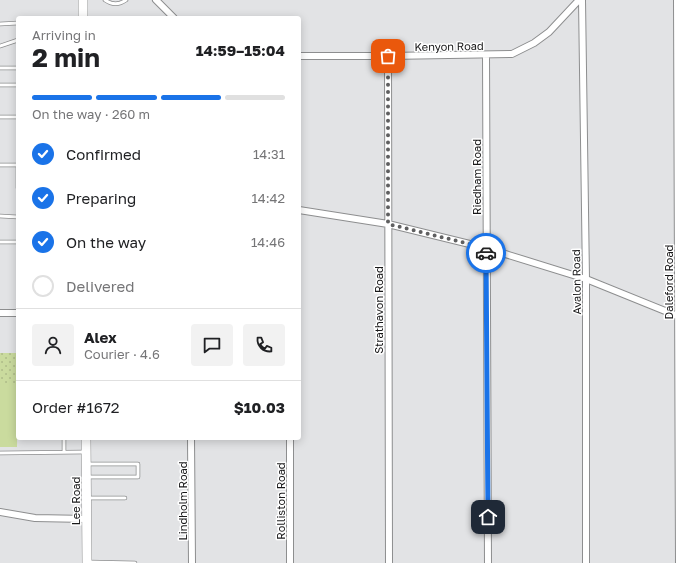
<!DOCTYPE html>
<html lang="en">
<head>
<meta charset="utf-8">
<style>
  body { margin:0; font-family:"Golos Text",sans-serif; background:#f2f2f2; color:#202124; height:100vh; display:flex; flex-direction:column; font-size:15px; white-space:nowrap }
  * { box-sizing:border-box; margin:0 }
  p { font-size:13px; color:#757577 }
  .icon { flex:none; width:22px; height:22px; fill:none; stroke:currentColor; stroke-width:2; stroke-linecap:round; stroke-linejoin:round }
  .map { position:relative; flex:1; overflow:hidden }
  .details { position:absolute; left:16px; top:16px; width:285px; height:424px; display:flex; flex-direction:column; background:#fff; border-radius:4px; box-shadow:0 2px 10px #0003 }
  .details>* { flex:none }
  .pin { position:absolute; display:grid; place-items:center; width:34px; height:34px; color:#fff; margin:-17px; border-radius:8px; box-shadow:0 2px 6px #0006 }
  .courier { position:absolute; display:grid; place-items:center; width:40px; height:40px; margin:-20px; border:3px solid #1a73e8; border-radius:50%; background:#fff; color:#222; box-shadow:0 1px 5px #0007 }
  .headline em { font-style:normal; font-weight:700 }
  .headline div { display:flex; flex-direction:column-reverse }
  .headline { display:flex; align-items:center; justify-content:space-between; height:68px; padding:0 16px }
  h1 { font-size:26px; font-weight:700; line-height:30px }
  .bar { display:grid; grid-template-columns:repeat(4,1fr); gap:6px 4px; align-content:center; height:48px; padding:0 16px }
  .bar i { height:5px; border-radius:3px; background:#e0e0e0 }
  .bar .current { background:#1a73e8 }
  .bar p { grid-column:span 4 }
  .line { display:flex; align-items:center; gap:10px; padding:0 16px; border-top:1px solid #e0e0e0 }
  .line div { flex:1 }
  .round { display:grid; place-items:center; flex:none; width:42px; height:42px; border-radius:4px; background:#f2f2f2 }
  ol { padding:0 16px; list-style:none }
  li { display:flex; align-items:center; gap:12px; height:44px }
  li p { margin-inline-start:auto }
  li .icon { padding:4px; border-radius:50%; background:#1a73e8; color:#fff; stroke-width:4 }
  li:last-child { color:#757577 }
  li i { width:22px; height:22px; border:2px solid #e0e0e0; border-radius:50% }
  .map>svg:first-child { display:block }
  .grass { fill:url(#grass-dots) }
  .pitch { fill:#cadb9e }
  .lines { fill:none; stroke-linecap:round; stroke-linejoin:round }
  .lane-casing { stroke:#8d8e8f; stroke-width:4.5 }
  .street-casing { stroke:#8d8e8f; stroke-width:8 }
  .secondary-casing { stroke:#8d8e8f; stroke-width:10 }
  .lane { stroke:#fff; stroke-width:3 }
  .street { stroke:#fff; stroke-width:6 }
  .secondary { stroke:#fff; stroke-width:9 }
  .done { stroke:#5f5f60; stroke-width:4; stroke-dasharray:0 7.2 }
  .route { stroke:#1a73e8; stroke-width:5 }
  .labels { text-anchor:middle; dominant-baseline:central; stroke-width:3; stroke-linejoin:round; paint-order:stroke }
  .street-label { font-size:11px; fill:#181819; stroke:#fff }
</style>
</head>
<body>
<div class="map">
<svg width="680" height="563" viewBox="0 0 680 563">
  <defs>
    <pattern id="grass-dots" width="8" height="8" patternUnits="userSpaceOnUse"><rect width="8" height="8" fill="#cadb9e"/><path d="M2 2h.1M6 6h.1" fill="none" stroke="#adbb88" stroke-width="1.8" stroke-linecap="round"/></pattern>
  </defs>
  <rect width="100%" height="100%" fill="#e2e3e5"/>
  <path class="grass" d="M0 353H18L17 447H0Z"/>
  <path class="pitch" d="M17 384V447H0V385Z"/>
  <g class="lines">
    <g class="lane-casing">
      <path id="lane" d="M105 0C112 5 119 5 126 0
        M0 24 18 23
        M0 46 18 40
        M0 68H18
        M0 85H18
        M0 117H18
        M0 165H18
        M18 165V188
        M0 216 18 217
        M0 242H18
        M64 438V452
        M0 453 85 452
        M87 464H138V477H88
        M89 498H125
        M89 562 135 563"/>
    </g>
    <g class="street-casing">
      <path id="street" d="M156 0 174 18
        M582 0 586 279V563
        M677 0 679 563
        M486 55 488 563
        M299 56H388L512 54 534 43 549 32 579 0
        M388 56 389 563
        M299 210 388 224 486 248 586 279 680 317
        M0 313H18
        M191 438 192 563
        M290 438V563
        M0 512 35 518 87 519"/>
    </g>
    <g class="secondary-casing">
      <path id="secondary" d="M83 0V18
        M86 438 87 563"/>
    </g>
    <use href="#lane" class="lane"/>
    <use href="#street" class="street"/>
    <use href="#secondary" class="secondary"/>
  </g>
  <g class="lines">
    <path class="done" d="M388 56V224L486 248V253"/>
    <path class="route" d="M486 253 488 517"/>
  </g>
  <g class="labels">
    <g class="street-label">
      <text transform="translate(449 46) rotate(-1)">Kenyon Road</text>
      <text transform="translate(476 177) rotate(-90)">Riedham Road</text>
      <text transform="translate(576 282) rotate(-91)">Avalon Road</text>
      <text transform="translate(668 282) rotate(-90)">Daleford Road</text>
      <text transform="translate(378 310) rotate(-90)">Strathavon Road</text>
      <text transform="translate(75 501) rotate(-90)">Lee Road</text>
      <text transform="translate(182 501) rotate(-90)">Lindholm Road</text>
      <text transform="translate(280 501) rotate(-90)">Rolliston Road</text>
    </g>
  </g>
</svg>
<div class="pin" style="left:388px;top:56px;background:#ea580c"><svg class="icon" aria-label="bag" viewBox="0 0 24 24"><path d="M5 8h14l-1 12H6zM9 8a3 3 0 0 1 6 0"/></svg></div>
<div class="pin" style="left:488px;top:517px;background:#1f2937"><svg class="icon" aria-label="home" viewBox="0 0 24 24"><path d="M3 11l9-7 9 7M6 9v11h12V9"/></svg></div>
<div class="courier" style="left:486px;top:253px"><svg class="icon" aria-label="car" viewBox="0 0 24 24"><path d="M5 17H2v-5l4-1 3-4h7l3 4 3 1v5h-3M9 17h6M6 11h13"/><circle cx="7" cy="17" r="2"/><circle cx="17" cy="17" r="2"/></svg></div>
<section class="details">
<div class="headline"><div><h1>2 min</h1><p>Arriving in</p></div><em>14:59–15:04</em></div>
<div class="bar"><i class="current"></i><i class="current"></i><i class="current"></i><i></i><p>On the way · 260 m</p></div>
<ol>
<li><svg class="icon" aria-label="check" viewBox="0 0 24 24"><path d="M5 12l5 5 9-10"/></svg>Confirmed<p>14:31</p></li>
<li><svg class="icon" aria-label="check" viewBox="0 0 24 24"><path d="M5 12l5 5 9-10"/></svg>Preparing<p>14:42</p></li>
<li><svg class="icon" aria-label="check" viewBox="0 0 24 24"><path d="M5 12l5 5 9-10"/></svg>On the way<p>14:46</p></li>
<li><i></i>Delivered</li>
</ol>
<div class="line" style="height:72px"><a class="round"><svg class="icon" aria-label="person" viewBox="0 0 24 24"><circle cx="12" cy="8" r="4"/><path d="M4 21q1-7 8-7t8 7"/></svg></a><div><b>Alex</b><p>Courier · 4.6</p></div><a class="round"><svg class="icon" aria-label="chat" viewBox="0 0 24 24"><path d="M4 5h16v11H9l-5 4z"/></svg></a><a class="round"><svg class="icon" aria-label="phone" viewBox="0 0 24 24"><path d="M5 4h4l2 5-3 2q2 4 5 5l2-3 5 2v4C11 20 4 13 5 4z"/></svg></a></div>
<div class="line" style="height:52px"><div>Order #1672</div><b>$10.03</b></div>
</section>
</div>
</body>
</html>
